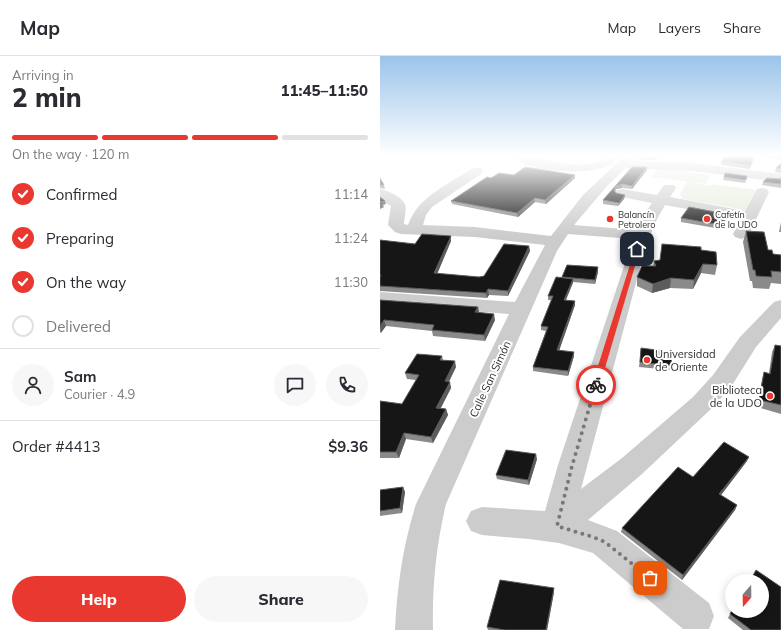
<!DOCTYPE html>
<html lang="en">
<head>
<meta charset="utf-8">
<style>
  body { margin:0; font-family:Mulish,sans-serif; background:#f7f7f7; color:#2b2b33; height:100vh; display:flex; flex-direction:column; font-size:15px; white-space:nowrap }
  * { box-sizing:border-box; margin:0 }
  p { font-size:13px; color:#7c7c81 }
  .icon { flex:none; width:22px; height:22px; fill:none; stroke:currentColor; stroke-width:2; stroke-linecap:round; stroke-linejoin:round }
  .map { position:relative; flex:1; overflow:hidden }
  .side { display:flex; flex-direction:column; background:#fff; width:380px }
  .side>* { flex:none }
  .needle { width:26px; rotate:200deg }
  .controls { position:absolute; left:345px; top:518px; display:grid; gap:8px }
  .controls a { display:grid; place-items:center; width:44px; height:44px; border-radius:50%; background:#fff; box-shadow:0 2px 10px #0003; font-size:20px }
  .pin { position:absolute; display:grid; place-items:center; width:34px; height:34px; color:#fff; margin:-17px; border-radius:8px; box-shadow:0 2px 6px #0006 }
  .courier { position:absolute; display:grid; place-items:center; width:40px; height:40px; margin:-20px; border:3px solid #e9382f; border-radius:50%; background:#fff; color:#222; box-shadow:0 1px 5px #0007 }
  .head em { font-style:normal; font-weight:800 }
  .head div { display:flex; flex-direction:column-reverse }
  .head { display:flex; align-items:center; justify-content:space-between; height:68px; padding:0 12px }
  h1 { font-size:26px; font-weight:800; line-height:30px }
  .bar { display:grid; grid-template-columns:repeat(4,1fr); gap:6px 4px; align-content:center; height:48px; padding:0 12px }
  .bar i { height:5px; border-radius:3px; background:#e1e1e2 }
  .bar .current { background:#e9382f }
  .bar p { grid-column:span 4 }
  .line { display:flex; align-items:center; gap:10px; padding:0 12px; border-top:1px solid #e1e1e2 }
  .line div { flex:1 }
  .round { display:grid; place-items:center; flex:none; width:42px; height:42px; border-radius:21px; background:#f7f7f7 }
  ol { padding:0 12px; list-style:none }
  li { display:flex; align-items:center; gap:12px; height:44px }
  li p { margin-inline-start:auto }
  li .icon { padding:4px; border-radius:50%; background:#e9382f; color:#fff; stroke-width:4 }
  li:last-child { color:#7c7c81 }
  li i { width:22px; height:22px; border:2px solid #e1e1e2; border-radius:50% }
  .cta { display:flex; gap:8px; margin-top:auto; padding:8px 12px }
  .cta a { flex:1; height:46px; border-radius:24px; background:#e9382f; color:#fff; font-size:16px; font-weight:800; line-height:46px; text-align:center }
  .cta a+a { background:#f7f7f7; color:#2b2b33 }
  header { display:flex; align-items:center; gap:24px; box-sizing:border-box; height:56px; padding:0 20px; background:#fff; border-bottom:1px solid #e1e1e2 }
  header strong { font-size:19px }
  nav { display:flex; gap:22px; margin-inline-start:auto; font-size:14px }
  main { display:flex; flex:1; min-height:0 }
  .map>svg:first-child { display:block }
  .green { fill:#e4eddd }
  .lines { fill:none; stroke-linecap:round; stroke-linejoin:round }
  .minor { fill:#ccc; fill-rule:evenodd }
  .wall { fill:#8a8a8a }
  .shaded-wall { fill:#5c5c5c }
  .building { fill:#161616; stroke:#5c5c5c }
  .route { fill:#e9382f }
  .done { stroke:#787878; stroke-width:4; stroke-dasharray:0 7.2 }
  .poi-dot { fill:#e9382f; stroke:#fff; stroke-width:1.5 }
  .labels { text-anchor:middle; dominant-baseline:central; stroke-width:4; stroke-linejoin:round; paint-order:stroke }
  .far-poi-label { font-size:9px; fill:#2f2f2f; stroke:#fff; text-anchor:start }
  .poi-label { font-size:11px; fill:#2f2f2f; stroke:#fff; text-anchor:start }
  .street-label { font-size:11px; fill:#2f2f2f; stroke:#fff }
</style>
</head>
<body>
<header>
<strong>Map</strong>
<nav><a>Map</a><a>Layers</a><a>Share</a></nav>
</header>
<main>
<section class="side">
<div class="head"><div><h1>2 min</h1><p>Arriving in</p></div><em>11:45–11:50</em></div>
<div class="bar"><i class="current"></i><i class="current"></i><i class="current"></i><i></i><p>On the way · 120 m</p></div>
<ol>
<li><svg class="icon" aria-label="check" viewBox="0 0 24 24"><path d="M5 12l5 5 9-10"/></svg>Confirmed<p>11:14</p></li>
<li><svg class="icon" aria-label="check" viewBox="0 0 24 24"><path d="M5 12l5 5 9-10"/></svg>Preparing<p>11:24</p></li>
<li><svg class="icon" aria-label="check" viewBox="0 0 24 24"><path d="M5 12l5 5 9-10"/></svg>On the way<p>11:30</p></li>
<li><i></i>Delivered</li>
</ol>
<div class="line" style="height:72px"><a class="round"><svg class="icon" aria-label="person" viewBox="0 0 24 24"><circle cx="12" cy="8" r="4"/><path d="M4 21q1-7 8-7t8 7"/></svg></a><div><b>Sam</b><p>Courier · 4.9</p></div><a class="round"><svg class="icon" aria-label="chat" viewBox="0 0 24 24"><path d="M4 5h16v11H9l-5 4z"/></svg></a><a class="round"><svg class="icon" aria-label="phone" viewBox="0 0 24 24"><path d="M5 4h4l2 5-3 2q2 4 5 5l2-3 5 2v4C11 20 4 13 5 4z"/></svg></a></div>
<div class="line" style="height:52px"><div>Order #4413</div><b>$9.36</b></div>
<div class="cta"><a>Help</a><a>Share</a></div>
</section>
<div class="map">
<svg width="401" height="574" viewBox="0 0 401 574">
  <rect width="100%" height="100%" fill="#fff"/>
  <path class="green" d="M278 112 330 119 326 128 272 121Z
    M307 126 331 130 332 128 376 134 365 154 303 143 300 138Z"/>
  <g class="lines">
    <path class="minor" d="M132 100C157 100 202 117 224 103L223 100H235L236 104C223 122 146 117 132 100Z
      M241 100H253V105L313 107 401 118V126L313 115 246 112 228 129 194 169 257 174 261 163 272 147 237 140 235 137 237 134 242 133 277 139 284 129H294L296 132 290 141 365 155 377 133 382 132 387 133 389 136 369 178 367 181 361 183 355 181 353 178 361 163 285 149 277 163 265 193 201 433 242 402 313 341 333 319 360 281 394 246 401 244V262L376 291 351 331 331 353 262 418 208 464 237 475 329 547 334 560 329 573H303L213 497 179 487 149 483 102 479 91 475 86 465 91 455 102 451 165 455 178 409 253 183 188 178 177 195 66 448C56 490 52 531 53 574H15C17 531 23 489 36 448L129 258 0 248V236L135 246 165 189 95 181 21 178 15 176 8 169 11 150 0 143V133C8 135 21 140 25 148 27 153 24 162 24 168L28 169C38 140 69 128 93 112H101L103 115 101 118 52 151 46 159 43 169 95 171 171 180 203 139 241 103Z"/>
  </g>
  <path class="wall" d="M261 100H278L275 104H261Z
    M375 100 370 113 341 109V106Z
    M380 100H401V104Z
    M401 107V117L395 116 396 112Z
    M252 111H267V114L252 133 242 132 236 133 235 136 236 137 245 139 244 143 238 150 223 148V144Z
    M134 119 195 122 166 148 155 146 138 161 72 148 71 145 111 122Z
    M367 120 365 127 343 124 344 121Z
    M0 122 4 129 5 133 0 132Z
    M401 123V132L382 129 383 126Z
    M346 158V162L341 173 301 166V162Z
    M401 166V176H399Z
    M366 175 393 198 401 199V228L391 227 389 233 373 232 372 225H370L363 186Z
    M0 184 35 188 71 185 57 218 99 221 104 220 149 190 150 195 128 240 109 239 107 242 0 235Z
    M321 194 337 209 335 219 321 217 313 233 290 232 272 237 257 230V221L273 210 274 205 280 204Z
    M218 216 215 228 193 226 186 244 195 249 179 294 194 300 188 320 153 315V311L166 275 161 274V270L171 244H168V240L182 221Z
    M0 244 98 251 99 257 115 264 105 285 53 280 52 275 6 270 0 277Z
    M395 289 401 290V358L377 351 382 324 384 316 389 317 392 296Z
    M261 292 291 310 290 314 259 311Z
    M62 300 63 304 76 311 69 326 71 332 61 352 66 353 68 359 53 387 26 383 19 402H0V345L22 348 36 324 27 323 25 317Z
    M157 403 149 429 117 423 116 419Z
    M367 405 341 439 357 449 355 454 302 524 241 476 242 472 313 421Z
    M23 431 25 436 22 457 0 460V434Z
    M174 536 167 574H108L107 571Z
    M350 558 401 574H363L348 562Z"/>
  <path class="shaded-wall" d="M276 100H278L275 104Z
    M267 111V114L252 133V130Z
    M195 119V122L166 148 165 144Z
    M242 128V132L236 133 234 138V134L236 130Z
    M245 139 244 143 238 150 239 147Z
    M155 142V146L138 161 137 157Z
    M5 145 6 148 3 149 4 151 0 153V146Z
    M346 158V162L341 173V169Z
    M71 180V185L55 223 54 217Z
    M149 190 150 195 128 240V235Z
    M323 208 321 217 313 233 314 224Z
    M218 211V216L215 228V224Z
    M291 222 290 232 272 237 273 228Z
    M193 223V227L184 248V244Z
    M108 233 109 239 107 242 106 237Z
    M195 245V249L178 298 177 294Z
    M98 251 99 257 95 256Z
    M114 258 115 264 105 285 104 279Z
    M4 264 6 270 1 277 0 270Z
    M194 296V300L188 320V315Z
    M75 305 76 311 66 331 65 325Z
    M70 326 71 332 58 357 56 352Z
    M66 353 68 359 53 387 51 381Z
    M24 377 26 383 19 402 16 396Z
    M156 398 157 403 149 429 148 424Z
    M369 401 367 405 338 443 339 438Z
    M23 431 25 436 22 457 20 452Z
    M357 449 355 454 302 524 303 519Z
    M174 532V536L167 574H166Z"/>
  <path class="building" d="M345 100H374L371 109 341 106Z
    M401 107V113L396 112Z
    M145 111 195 119 165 144 155 142 137 157 71 145 107 121 111 122 119 117 134 119Z
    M252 111H267L252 130 242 128 236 130 234 134 236 137 245 139 239 147 223 144Z
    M345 117 367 120 366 124 344 121Z
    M0 122 4 129H0Z
    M387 122 401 123V128L383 126Z
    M0 141 5 145 0 146 3 148 0 149Z
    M309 151 346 158 341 169 301 162Z
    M366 175 384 176 388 194H392L393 198 401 199V216L391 215 392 221 376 220 375 214H373Z
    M42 178 71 180 54 217 99 221 104 220 124 188 149 190 128 235 108 233 106 237 0 230V221L1 219H0V184L35 188Z
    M282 188 321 191V194L336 196 337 209 323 208 314 224 291 222 273 228 257 221 262 210H276L274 205 280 204Z
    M187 209 218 211 215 224 182 221Z
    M176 221 193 223 184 244 195 245 177 294 194 296 188 315 153 311 168 271 161 270 173 240H168Z
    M0 244 98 251 95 256 114 258 104 279 52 274 54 269 4 264 0 270Z
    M395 289 401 290V349L379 344 384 316 390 318Z
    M261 292 292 296 291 310 260 306Z
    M37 298 62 300 60 304 75 305 65 325 70 326 56 352 66 353 51 381 24 377 16 396H0V345L22 348 39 319 25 317Z
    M344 386 369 401 339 438 357 449 303 519 242 472 298 411 313 421Z
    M126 394 156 398 148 424 116 419Z
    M23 431 20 452 0 455V434Z
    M376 514 401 531V574H371L350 558 352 554V555H382V525H370Z
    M120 524 174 532 166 574H125L107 571Z"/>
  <linearGradient id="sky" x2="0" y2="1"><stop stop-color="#9bc4ea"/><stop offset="0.55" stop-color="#fff"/><stop offset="1" stop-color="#fff" stop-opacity="0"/></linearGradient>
  <rect width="401" height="181" fill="url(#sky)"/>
  <path class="route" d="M257 191 260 193 220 329 219 331H214L212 329 255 193Z"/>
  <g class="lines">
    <path class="done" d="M216 329 192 410 177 470 213 481 225 486 270 522"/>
  </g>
  <g class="poi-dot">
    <circle cx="230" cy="163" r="4"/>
    <circle cx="327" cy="163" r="4"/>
    <circle cx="267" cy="304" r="4"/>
    <circle cx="390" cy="340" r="4"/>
  </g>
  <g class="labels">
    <g class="far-poi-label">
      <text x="238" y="158">Balancín<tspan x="238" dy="10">Petrolero</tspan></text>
      <text x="335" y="158">Cafetín<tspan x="335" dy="10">de la UDO</tspan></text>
    </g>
    <g class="poi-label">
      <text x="275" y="298">Universidad<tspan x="275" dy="13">de Oriente</tspan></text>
      <text x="382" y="334" text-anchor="end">Biblioteca<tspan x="382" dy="13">de la UDO</tspan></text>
    </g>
    <g class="street-label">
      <text transform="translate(110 323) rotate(-65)">Calle San Simón</text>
    </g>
  </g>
</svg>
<div class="controls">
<a><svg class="needle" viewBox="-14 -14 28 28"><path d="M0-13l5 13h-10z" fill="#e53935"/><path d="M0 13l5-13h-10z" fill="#7c7c81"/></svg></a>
</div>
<div class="pin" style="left:270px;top:522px;background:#ea580c"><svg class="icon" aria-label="bag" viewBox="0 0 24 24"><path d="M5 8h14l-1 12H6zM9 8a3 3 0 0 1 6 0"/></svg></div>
<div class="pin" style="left:257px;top:193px;background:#1f2937"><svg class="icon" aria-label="home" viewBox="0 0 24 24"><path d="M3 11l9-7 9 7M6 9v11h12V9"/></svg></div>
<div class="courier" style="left:216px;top:329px"><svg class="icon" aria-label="bike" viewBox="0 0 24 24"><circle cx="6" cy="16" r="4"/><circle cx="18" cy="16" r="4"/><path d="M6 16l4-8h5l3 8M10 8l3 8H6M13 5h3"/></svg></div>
</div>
</main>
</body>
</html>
